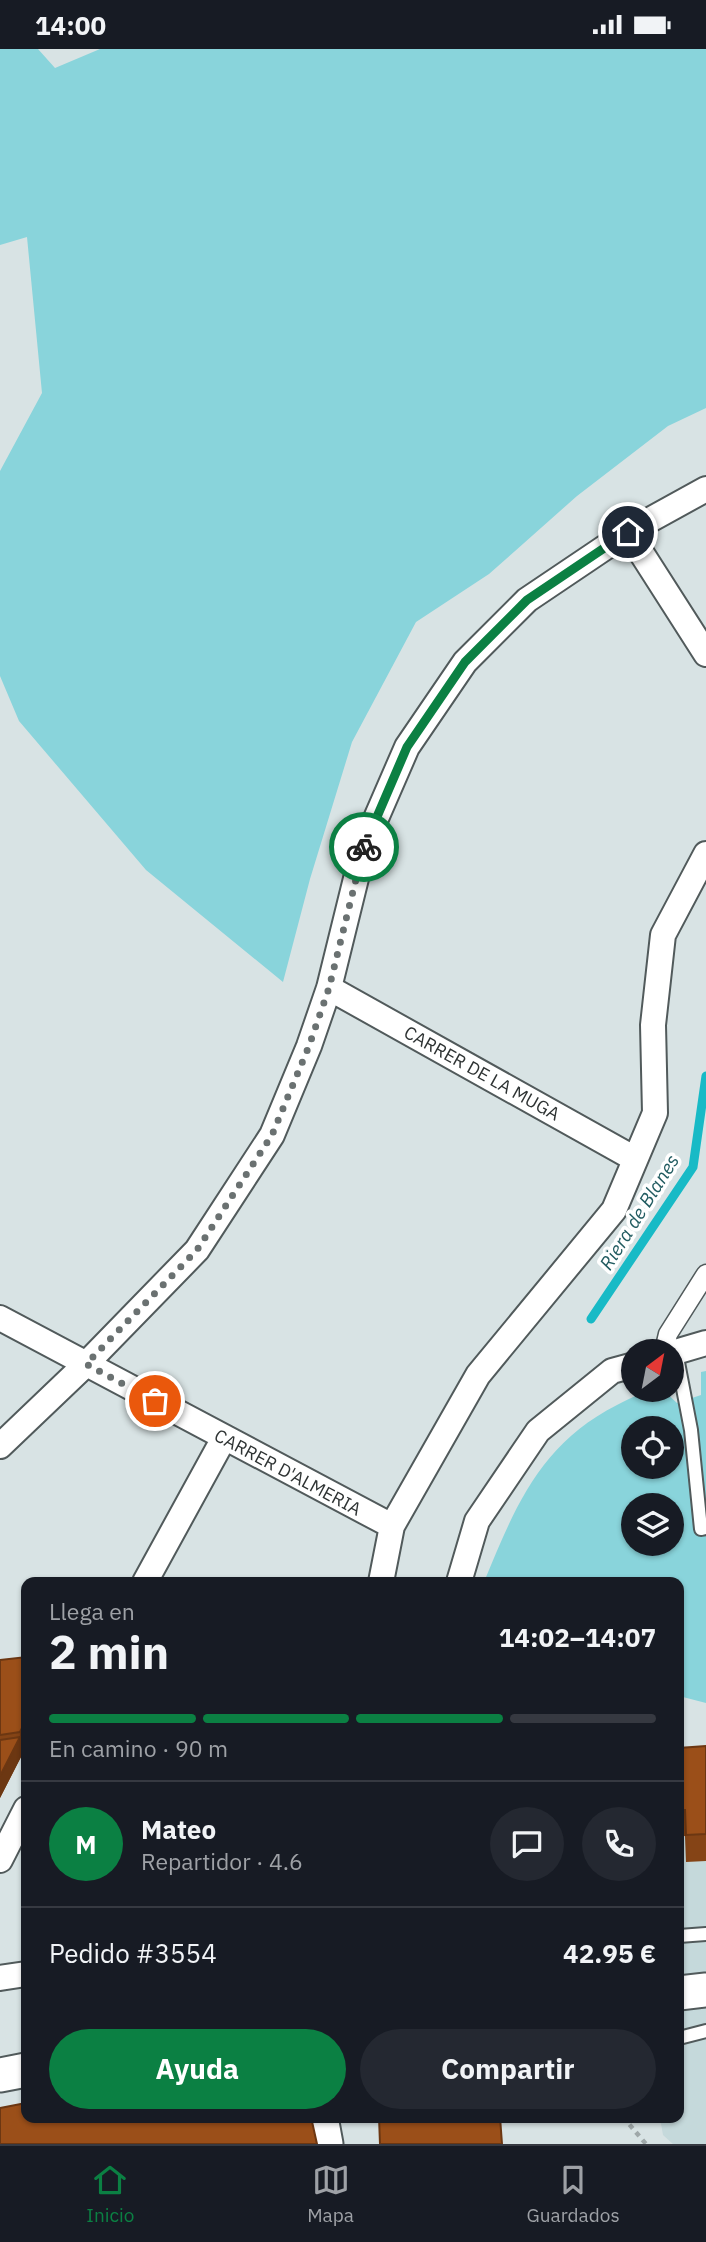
<!DOCTYPE html>
<html lang="es">
<head>
<meta charset="utf-8">
<style>
  body { margin:0; font-family:"IBM Plex Sans",sans-serif; background:#242831; color:#f1f3f6; height:100vh; display:flex; flex-direction:column; font-size:26px; white-space:nowrap }
  * { box-sizing:border-box; margin:0 }
  p { font-size:23px; color:#9ea1a6 }
  .icon { flex:none; width:38px; height:38px; fill:none; stroke:currentColor; stroke-width:2; stroke-linecap:round; stroke-linejoin:round }
  .map { position:relative; flex:1; overflow:hidden }
  .details { position:absolute; left:21px; top:1528px; width:663px; height:546px; display:flex; flex-direction:column; background:#171b24; border-radius:14px; box-shadow:0 2px 5px #0004 }
  .details>* { flex:none }
  .needle { width:46px; rotate:32deg }
  .tools { position:absolute; left:621px; top:1290px; display:grid; gap:14px }
  .tools a { display:grid; place-items:center; width:63px; height:63px; border-radius:50%; background:#171b24; box-shadow:0 2px 5px #0004; font-size:35px }
  .pin { position:absolute; display:grid; place-items:center; width:60px; height:60px; color:#fff; margin:-30px; border:4px solid #fff; border-radius:50%; box-shadow:0 2px 7px #0007 }
  .courier { position:absolute; display:grid; place-items:center; width:70px; height:70px; margin:-35px; border:5px solid #0b8043; border-radius:50%; background:#fff; color:#222; box-shadow:0 2px 9px #0007 }
  .headline em { font-style:normal; font-weight:700 }
  .headline div { display:flex; flex-direction:column-reverse }
  .headline { display:flex; align-items:center; justify-content:space-between; height:119px; padding:0 28px }
  h1 { font-size:46px; font-weight:700; line-height:52px }
  .bar { display:grid; grid-template-columns:repeat(4,1fr); gap:10px 7px; align-content:center; height:84px; padding:0 28px }
  .bar i { height:9px; border-radius:5px; background:#363941 }
  .bar .on { background:#0b8043 }
  .bar p { grid-column:span 4 }
  .line { display:flex; align-items:center; gap:18px; padding:0 28px; border-top:2px solid #363941 }
  .line div { flex:1 }
  .round { display:grid; place-items:center; flex:none; width:74px; height:74px; border-radius:37px; background:#242831 }
  .button { display:flex; gap:14px; margin-top:auto; padding:14px 28px }
  .button a { flex:1; height:80px; border-radius:42px; background:#0b8043; color:#fff; font-size:28px; font-weight:700; line-height:80px; text-align:center }
  .button a+a { background:#242831; color:#f1f3f6 }
  .status { display:flex; justify-content:space-between; align-items:center; height:49px; padding:0 35px; background:#171b24; direction:ltr }
  .status svg { height:19px; fill:currentColor }
  .tab-bar { display:flex; justify-content:space-around; align-items:center; height:98px; border-top:2px solid #363941; background:#171b24; font-size:19px; color:#9ea1a6 }
  .tab-bar a { display:grid; justify-items:center; gap:4px }
  .tab-bar .on { color:#0b8043 }
  .map>svg:first-child { display:block }
  .built { fill:#c5d9db }
  .green { fill:#89d4db; fill-rule:evenodd }
  .lines { fill:none; stroke-linecap:round; stroke-linejoin:round }
  .stream { stroke:#18bac6; stroke-width:9 }
  .service-casing { stroke:#515a5b; stroke-width:16 }
  .pedestrian-casing { stroke:#515a5b; stroke-width:21 }
  .minor-casing { stroke:#515a5b; stroke-width:28 }
  .secondary-casing { stroke:#515a5b; stroke-width:37 }
  .path { stroke:#9fa8a9; stroke-width:4.5; stroke-dasharray:5 5; stroke-linecap:butt }
  .service { stroke:#fff; stroke-width:12 }
  .pedestrian { stroke:#fff; stroke-width:18 }
  .minor { stroke:#fff; stroke-width:24 }
  .secondary { stroke:#fff; stroke-width:33 }
  .wall { fill:#854416 }
  .shaded-wall { fill:#6c3712 }
  .building { fill:#9b4f19; stroke:#6c3712; stroke-width:2 }
  .done { stroke:#6a7171; stroke-width:7; stroke-dasharray:0 12.6 }
  .route { stroke:#0b8043; stroke-width:9 }
  .labels { text-anchor:middle; dominant-baseline:central; stroke-width:7; stroke-linejoin:round; paint-order:stroke }
  .street-label { font-size:18px; fill:#2e3333; stroke:#fff }
  .water-label { font-size:19px; font-style:italic; fill:#225c61; stroke:#fff }
</style>
</head>
<body>
<div class="status"><b>14:00</b><svg viewBox="0 0 49 12"><path d="M0 12V9h3v3zM5 12V6h3v6zM10 12V3h3v9zM15 12V0h3v12zM26 1h20v11H26zM47 4h2v5h-2z"/></svg></div>
<div class="map">
<svg width="706" height="2095" viewBox="0 0 706 2095">
  <rect width="100%" height="100%" fill="#d8e3e4"/>
  <path class="built" d="M706 1702V2095H673L663 2086 660 2069 679 2068V1704Z"/>
  <path class="green" d="M0 0H38L55 19 100 0H706V359L668 377 577 447 489 525 416 573 352 693 310 830 283 933 146 821 19 672 0 627V422L42 344 27 188 0 196Z
    M706 1322V1654L679 1647V1533H484C515 1458 540 1395 617 1356 633 1348 645 1341 663 1341L677 1354 701 1346V1323ZM634 1379H672V1418H634ZM634 1456H672V1494H634Z"/>
  <g class="lines">
    <path class="stream" d="M591 1270 693 1118 706 1027"/>
    <g class="service-casing">
      <path id="service" d="M676 1303 691 1381 701 1480 706 1479
        M679 1887 706 1885
        M679 1989 706 1982"/>
    </g>
    <g class="pedestrian-casing">
      <path id="pedestrian" d="M664 1302 668 1285 706 1225"/>
    </g>
    <g class="minor-casing">
      <path id="minor" d="M628 483 706 605
        M329 939 635 1110
        M0 1269 392 1477
        M672 1304 706 1294
        M0 1397 86 1315 197 1201 272 1086 309 997 329 939 364 797 407 698 465 613 527 551 628 483 706 440
        M145 1533 224 1389
        M381 1533 392 1477 478 1326 614 1161 655 1064 653 976 663 886 706 805
        M459 1533 477 1472 538 1382 612 1322 634 1316
        M0 1811 26 1760
        M0 1929 26 1925"/>
    </g>
    <g class="secondary-casing">
      <path id="secondary" d="M679 1944 706 1941
        M0 2026 26 2021
        M321 2068 326 2095"/>
    </g>
    <path class="path" d="M623 2068 646 2095"/>
    <use href="#service" class="service"/>
    <use href="#pedestrian" class="pedestrian"/>
    <use href="#minor" class="minor"/>
    <use href="#secondary" class="secondary"/>
  </g>
  <path class="wall" d="M0 1611 26 1698 0 1749Z
    M706 1697V1812L686 1813 685 1787 679 1788V1699Z"/>
  <path class="shaded-wall" d="M26 1671V1698L20 1710V1683Z
    M20 1688V1710L0 1749V1727Z"/>
  <path class="building" d="M26 1608V1671L20 1683 0 1686V1611Z
    M20 1688 0 1727V1691Z
    M706 1697V1785L686 1786 685 1761H679V1699Z
    M26 2054V2068H311L317 2095H0V2059Z
    M379 2068H500L502 2095H380Z"/>
  <g class="lines">
    <path class="done" d="M155 1352 86 1315 197 1201 272 1086 309 997 329 939 364 798"/>
    <path class="route" d="M364 798 407 698 465 613 527 551 628 483"/>
  </g>
  <g class="labels">
    <g class="street-label">
      <text transform="translate(482 1024) rotate(29)">CARRER DE LA MUGA</text>
      <text transform="translate(288 1423) rotate(28)">CARRER D'ALMERIA</text>
    </g>
    <g class="water-label">
      <text transform="translate(639 1163) rotate(-58)">Riera de Blanes</text>
    </g>
  </g>
</svg>
<div class="tools">
<a><svg class="needle" viewBox="-14 -14 28 28"><path d="M0-13l5 13h-10z" fill="#e53935"/><path d="M0 13l5-13h-10z" fill="#9ea1a6"/></svg></a>
<a><svg class="icon" aria-label="locate" viewBox="0 0 24 24"><circle cx="12" cy="12" r="6"/><path d="M12 2v4M12 18v4M2 12h4M18 12h4"/></svg></a>
<a><svg class="icon" aria-label="layers" viewBox="0 0 24 24"><path d="M12 4l9 5-9 5-9-5zM3 14l9 5 9-5"/></svg></a>
</div>
<div class="pin" style="left:155px;top:1352px;background:#ea580c"><svg class="icon" aria-label="bag" viewBox="0 0 24 24"><path d="M5 8h14l-1 12H6zM9 8a3 3 0 0 1 6 0"/></svg></div>
<div class="pin" style="left:628px;top:483px;background:#1f2937"><svg class="icon" aria-label="home" viewBox="0 0 24 24"><path d="M3 11l9-7 9 7M6 9v11h12V9"/></svg></div>
<div class="courier" style="left:364px;top:798px"><svg class="icon" aria-label="bike" viewBox="0 0 24 24"><circle cx="6" cy="16" r="4"/><circle cx="18" cy="16" r="4"/><path d="M6 16l4-8h5l3 8M10 8l3 8H6M13 5h3"/></svg></div>
<section class="details">
<div class="headline"><div><h1>2 min</h1><p>Llega en</p></div><em>14:02–14:07</em></div>
<div class="bar"><i class="on"></i><i class="on"></i><i class="on"></i><i></i><p>En camino · 90 m</p></div>
<div class="line" style="height:126px"><b class="round" style="background:#0b8043;color:#fff">M</b><div><b>Mateo</b><p>Repartidor · 4.6</p></div><a class="round"><svg class="icon" aria-label="chat" viewBox="0 0 24 24"><path d="M4 5h16v11H9l-5 4z"/></svg></a><a class="round"><svg class="icon" aria-label="phone" viewBox="0 0 24 24"><path d="M5 4h4l2 5-3 2q2 4 5 5l2-3 5 2v4C11 20 4 13 5 4z"/></svg></a></div>
<div class="line" style="height:91px"><div>Pedido #3554</div><b>42.95 €</b></div>
<div class="button"><a>Ayuda</a><a>Compartir</a></div>
</section>
</div>
<nav class="tab-bar">
<a class="on"><svg class="icon" aria-label="home" viewBox="0 0 24 24"><path d="M3 11l9-7 9 7M6 9v11h12V9"/></svg>Inicio</a>
<a><svg class="icon" aria-label="map" viewBox="0 0 24 24"><path d="M3 6l6-2 6 2 6-2v14l-6 2-6-2-6 2zM9 4v14M15 6v14"/></svg>Mapa</a>
<a><svg class="icon" aria-label="saved" viewBox="0 0 24 24"><path d="M7 4h10v16l-5-4-5 4z"/></svg>Guardados</a>
</nav>
</body>
</html>
